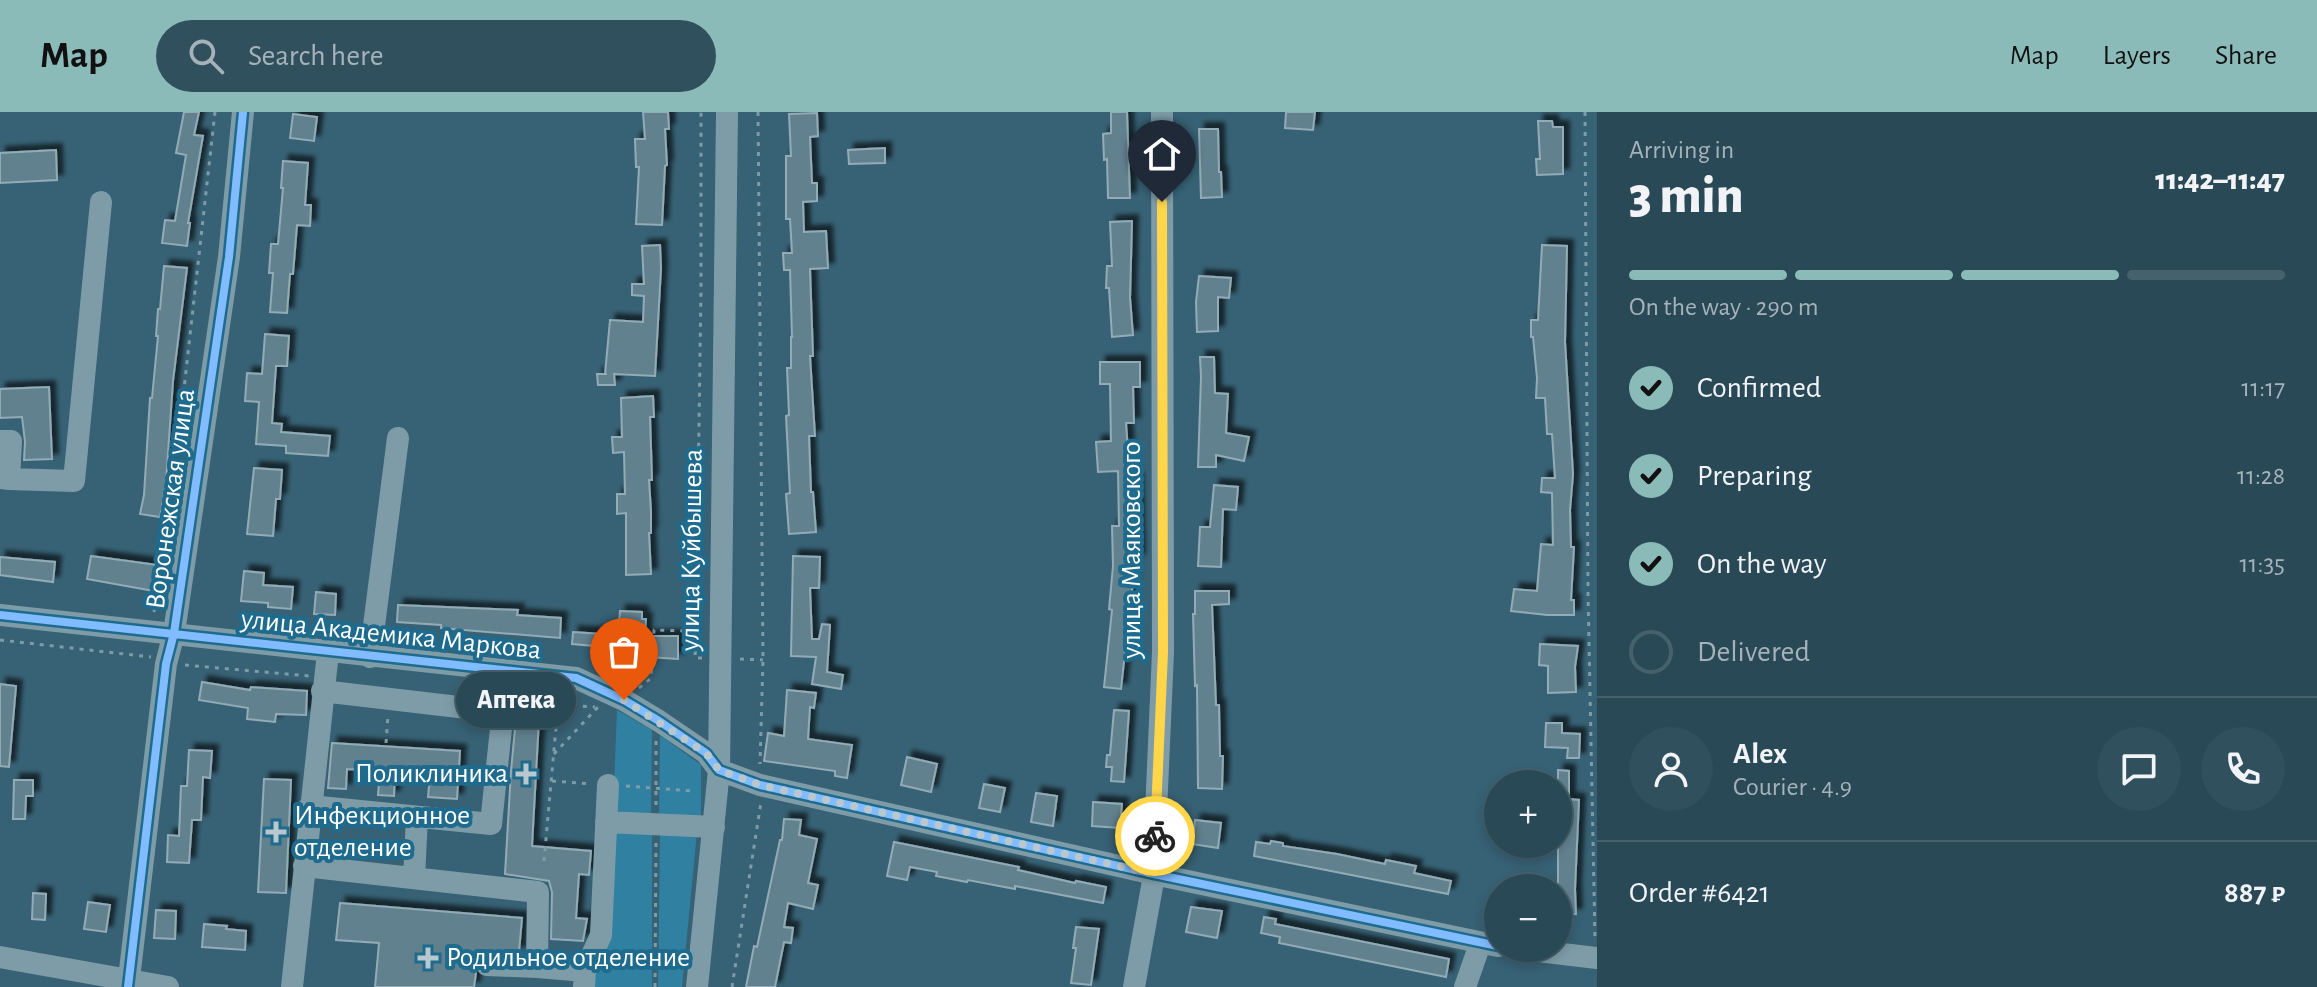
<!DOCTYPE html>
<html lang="en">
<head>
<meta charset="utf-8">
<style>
  body { margin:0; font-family:"Alegreya Sans",sans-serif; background:#31505d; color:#f1f3f6; height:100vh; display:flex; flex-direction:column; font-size:30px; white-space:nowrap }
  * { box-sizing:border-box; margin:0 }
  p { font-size:26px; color:#a5b2ba }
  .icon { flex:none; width:44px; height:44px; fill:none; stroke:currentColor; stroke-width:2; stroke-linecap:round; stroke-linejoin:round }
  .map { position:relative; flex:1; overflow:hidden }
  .side { display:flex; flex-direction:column; background:#294957; width:720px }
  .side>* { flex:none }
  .controls { position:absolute; left:1484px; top:658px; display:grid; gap:16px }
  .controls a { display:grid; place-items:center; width:88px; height:88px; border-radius:50%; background:#294957; box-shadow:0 4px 12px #0003,0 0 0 2px #45616d; font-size:40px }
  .pin { position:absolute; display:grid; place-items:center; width:68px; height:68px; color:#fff; margin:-82px -34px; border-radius:50% 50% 50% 0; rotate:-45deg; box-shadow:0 0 8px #0007 }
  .pin .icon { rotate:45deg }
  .courier { position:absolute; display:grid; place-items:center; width:80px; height:80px; margin:-40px; border:6px solid #ffd54a; border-radius:50%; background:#fff; color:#222; box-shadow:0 2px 10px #0007 }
  .bubble { position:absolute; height:56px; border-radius:28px; background:#294957; box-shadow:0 4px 12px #0003,0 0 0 2px #45616d; font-size:26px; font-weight:800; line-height:56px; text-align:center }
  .summary em { font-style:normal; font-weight:800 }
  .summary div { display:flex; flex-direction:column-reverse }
  .summary { display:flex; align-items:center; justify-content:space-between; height:136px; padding:0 32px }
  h1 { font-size:52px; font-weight:800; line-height:60px }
  .bar { display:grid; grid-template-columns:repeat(4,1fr); gap:12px 8px; align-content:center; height:96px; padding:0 32px }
  .bar i { height:10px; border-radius:6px; background:#45616d }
  .bar .current { background:#8bbbb9 }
  .bar p { grid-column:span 4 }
  .line { display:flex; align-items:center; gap:20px; padding:0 32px; border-top:2px solid #45616d }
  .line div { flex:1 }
  .round { display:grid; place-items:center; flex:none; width:84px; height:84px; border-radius:42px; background:#31505d }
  ol { padding:0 32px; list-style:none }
  li { display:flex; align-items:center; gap:24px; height:88px }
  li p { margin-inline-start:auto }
  li .icon { padding:8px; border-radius:50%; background:#8bbbb9; color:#111; stroke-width:4 }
  li:last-child { color:#a5b2ba }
  li i { width:44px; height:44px; border:4px solid #45616d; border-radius:50% }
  header { display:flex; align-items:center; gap:48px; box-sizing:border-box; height:112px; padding:0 40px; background:#8bbbb9; color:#111 }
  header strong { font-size:38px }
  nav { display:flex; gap:44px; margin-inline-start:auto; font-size:28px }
  .search { width:560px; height:72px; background:#31505d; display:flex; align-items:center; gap:20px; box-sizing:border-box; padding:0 28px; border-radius:44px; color:#a5b2ba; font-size:30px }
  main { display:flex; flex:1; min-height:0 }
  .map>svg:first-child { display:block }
  .green { fill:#2f80a1 }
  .building { fill:#62818f; stroke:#93abb6; stroke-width:2; filter:url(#shadow) }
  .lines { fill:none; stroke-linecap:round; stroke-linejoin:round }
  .path { stroke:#7e9ca7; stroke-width:3; stroke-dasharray:4 6; stroke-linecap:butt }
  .minor { stroke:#7e9ca7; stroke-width:22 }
  .cycleway-casing { stroke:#1e6b8d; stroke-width:13 }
  .cycleway { stroke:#80bcff; stroke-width:8 }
  .done { stroke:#b9c8ce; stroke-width:8; stroke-dasharray:0 14.4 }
  .route { stroke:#ffd54a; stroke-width:10 }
  .poi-dot { fill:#b9c8ce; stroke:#1e6b8d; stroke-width:3 }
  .labels { text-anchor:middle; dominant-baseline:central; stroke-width:8; stroke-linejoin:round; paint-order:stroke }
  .street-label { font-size:28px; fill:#fff; stroke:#1e6b8d }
  .poi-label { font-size:28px; fill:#fff; stroke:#1e6b8d; text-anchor:start }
</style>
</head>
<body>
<header>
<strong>Map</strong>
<div class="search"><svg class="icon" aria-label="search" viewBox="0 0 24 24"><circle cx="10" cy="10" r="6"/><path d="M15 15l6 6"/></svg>Search here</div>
<nav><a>Map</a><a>Layers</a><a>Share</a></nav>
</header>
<main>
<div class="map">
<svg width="1597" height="875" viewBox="0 0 1597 875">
  <defs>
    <filter id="shadow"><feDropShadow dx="6" dy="-6" stdDeviation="2" flood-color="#0009"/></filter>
  </defs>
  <rect width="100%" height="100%" fill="#376174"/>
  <path class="green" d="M617 598 652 618 651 702 613 700Z
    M660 623 701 653V707L659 704Z
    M613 717 652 718V875H591Z
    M660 719 697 720 682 875H658Z"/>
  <path class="building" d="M184 0H199L194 23 203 24 188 111H190L187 134 162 131 165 108 175 109 186 43 176 41Z
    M643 0H668L669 17H665L667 53 665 54 662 113 636 112 639 55H636L635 27H645Z
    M1111 0H1127L1130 86H1108L1107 47 1104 48 1103 22 1111 21Z
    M1286 0H1315L1313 18 1285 16Z
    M817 1 818 24 810 25 812 71H817V89L803 90 804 120 826 119 828 156 810 157 813 244H810L815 324H809L811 380H813L816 420 789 422 786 382 790 381 786 304 789 303 787 256H791V225H792L790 158H784L783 141H792L790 107H786V44H791L789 2Z
    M293 2 317 5 314 29 290 26Z
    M1538 9H1552L1553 15H1563V62L1537 63 1536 47H1540Z
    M1199 17H1218L1219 60H1221L1222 85 1201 86Z
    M885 36V51L849 52 848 38Z
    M56 38 57 68 0 71V41Z
    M283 49 308 51 305 93H311L310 114 297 113 293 162H290L287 201 270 200 273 161H269L271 132H278L283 76H281Z
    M1132 109 1130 186 1133 223 1112 225 1109 176H1106L1107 154H1112L1110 110Z
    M660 133 661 156 655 264 614 262 615 273H598L597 262H607H605L610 208 643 210 644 184 632 183V172H644L642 134Z
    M1542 133 1567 134 1565 230 1573 362 1570 398 1571 435H1574L1571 488H1574V503H1547L1511 499 1514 477 1537 479 1541 432 1553 433 1552 381 1541 380 1542 366H1555L1552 322H1547L1545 286H1536L1537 266 1533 225H1531V208H1538Z
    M164 154 187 156 173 269 166 370 160 405 140 402 144 383 150 286H152L158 224H156L158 197H160Z
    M1199 164 1231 166 1229 186 1218 185V219L1197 220 1196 190Z
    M265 222 289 224 287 254H276L272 311 282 312 281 320 330 324 328 344 286 341V334L256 332 259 290 245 289 247 261 262 262Z
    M1200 245H1214L1215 281 1228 282 1226 321 1249 325 1244 349 1216 343V355H1198L1201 265Z
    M1100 250H1140V275H1133L1134 311H1126L1130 367H1137L1139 447H1135L1129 512H1132L1129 540H1125L1121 577 1104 575 1112 498 1109 497 1113 454 1112 414H1119L1118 359 1098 360 1096 330 1111 329 1110 272H1100Z
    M49 275 52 347 24 348 25 330 22 305 0 306V277Z
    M653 284 654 305H650L652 368H649L651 400V421H649L651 462 626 463V401L617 402V382H625L624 340 613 341 612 325H622L621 286Z
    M254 356 282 358 280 387H276L273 424 247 422Z
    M1214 373 1238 375 1236 398 1223 397 1221 455 1198 454 1200 415H1210Z
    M91 444 158 453 154 479 87 467Z
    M793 444 820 445 819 476H810L812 527H819L822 512 830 513 827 560 843 563 841 577 812 572 816 545 791 544Z
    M0 445 55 450 53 470 0 463Z
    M244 459 264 461 263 473 293 475 291 497 268 495V491L241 489Z
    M1195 479H1229V492L1212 493 1216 593H1219L1220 644H1223L1222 677 1198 676 1197 573 1195 574 1193 502H1195Z
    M316 480 336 482 335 503 314 502Z
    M398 493 518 498 517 503 561 506 560 526 441 516V513L397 510Z
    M620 499 642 500V507H646L645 524H678V547L617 543 618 536 572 532 573 520 618 523Z
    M1540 532 1578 534 1575 555 1576 580 1548 581V554L1539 553Z
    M202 570 250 578 251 575 307 579 306 603 276 602 275 610 247 607 248 596 199 588Z
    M0 572 16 574 9 655 0 654Z
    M787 578 816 581 814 596 810 595 808 627 852 633 847 666 835 664V659L764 649 768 621 784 624Z
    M1114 598 1129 599 1124 670 1111 669 1112 655H1106L1107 643H1110Z
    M516 606 539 607 532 734 591 739 589 763 579 762 576 806 587 807 583 829 551 827 552 780 549 769 505 762 511 659Z
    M1546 611H1562V621L1580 622 1579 646H1567L1568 636 1545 635Z
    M332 631 460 639 457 687 428 685 430 663 395 660 394 684 378 683 380 659 347 657 346 677 328 676Z
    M189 638 212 639 210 666 203 665 201 708H192L189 751 167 750 168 723 179 724 181 674H187Z
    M907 645 937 652 931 680 901 673Z
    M1558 658 1569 659V687L1579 688 1575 777 1576 802H1558Z
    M264 667 291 668 286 781 258 780Z
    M14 668H33V684H26L25 707H13Z
    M984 672 1005 676 1000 700 979 696Z
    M1036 681 1057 684 1053 714 1031 710Z
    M1093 690 1122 692 1120 716 1092 714Z
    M784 707 801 708 799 723 817 727 808 771 818 773 813 797 788 791 784 815 793 816 791 831 784 830 775 875H746L754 834 757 835 780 728H782Z
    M1195 708 1221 711 1218 736 1192 732Z
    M1271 729 1283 731V734L1337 742 1385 752 1386 748 1416 754 1414 761 1451 769 1448 782 1254 744 1256 730 1270 732Z
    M894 730 1019 755 1018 758 1075 771 1076 769 1106 775 1103 791 1015 774V777L968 768 967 770 936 764 937 760 910 755 907 768 887 764Z
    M33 781 46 782 45 808 32 807Z
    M88 790 110 793 106 820 84 817Z
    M340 791 522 806 519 840H477L473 852 476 861 474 875H375L379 831 336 828Z
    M1191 795 1222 799 1217 826 1186 820Z
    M156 798 176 799 175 827 154 826Z
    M1264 805 1276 807 1275 812 1449 847 1446 865 1279 831 1280 825 1261 821Z
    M204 812 227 814 226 817 246 819 245 838 202 835Z
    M1076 815 1099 817 1091 873 1071 871 1076 836H1073Z"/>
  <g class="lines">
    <path class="path" d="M758 0 763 548 760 652
      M1585 0 1588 481 1595 828
      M154 500 183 286 215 0
      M696 519 695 546H704
      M0 528 151 545
      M740 547 763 548
      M185 553 309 564
      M639 576 651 566 654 518 696 519 701 176V0
      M523 590 595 595
      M386 631 388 603
      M554 642 598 595
      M552 669 591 672
      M626 674 694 679
      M656 693V629
      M544 749 558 593
      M655 875 656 729
      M732 875 761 690"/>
    <path class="minor" d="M0 329H11L9 367 0 366
      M9 367 74 369 101 90
      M0 503 576 566 624 588 659 609 706 641 719 658 760 673 1154 762 1498 834
      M370 545 398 326
      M322 579 501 600
      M310 694 491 712 507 559
      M606 710 714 715
      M304 754 538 780 537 855 585 859
      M414 766 417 705
      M1512 836 1597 846
      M0 845 168 875
      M487 853 537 855
      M128 875 166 552 174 521 229 145 243 0
      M292 875 328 540
      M584 875 585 859 601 823 608 673
      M697 875 719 658 727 0
      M1134 875 1153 769 1163 540 1162 0
      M1465 875 1480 832"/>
    <g class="cycleway-casing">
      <path id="cycleway" d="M0 503 576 566 624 588 659 609 706 641 719 658 760 673 1154 762 1498 834
        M128 875 166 552 174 521 229 145 243 0"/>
    </g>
    <use href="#cycleway" class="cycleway"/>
  </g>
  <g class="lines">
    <path class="done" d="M624 588 706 641 719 658 760 673 1154 762 1155 724"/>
    <path class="route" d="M1155 724 1163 540 1162 90"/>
  </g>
  <g class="poi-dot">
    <path d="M522 650h8v8h8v8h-8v8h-8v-8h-8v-8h8z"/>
    <path d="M272 708h8v8h8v8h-8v8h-8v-8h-8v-8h8z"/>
    <path d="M424 834h8v8h8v8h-8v8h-8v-8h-8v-8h8z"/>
  </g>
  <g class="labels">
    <g class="street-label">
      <text transform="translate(171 387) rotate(-82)">Воронежская улица</text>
      <text transform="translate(692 438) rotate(-89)">улица Куйбышева</text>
      <text transform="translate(1132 438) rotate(-90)">улица Маяковского</text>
      <text transform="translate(391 523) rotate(6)">улица Академика Маркова</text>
    </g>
    <g class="poi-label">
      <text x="508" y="662" text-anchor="end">Поликлиника</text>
      <text x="294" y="704">Инфекционное<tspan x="294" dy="32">отделение</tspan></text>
      <text x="446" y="846">Родильное отделение</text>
    </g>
  </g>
</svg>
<div class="controls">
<a>+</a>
<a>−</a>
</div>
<div class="pin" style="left:624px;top:588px;background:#ea580c"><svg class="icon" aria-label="bag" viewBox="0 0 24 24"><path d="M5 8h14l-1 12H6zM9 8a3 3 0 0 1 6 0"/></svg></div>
<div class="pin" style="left:1162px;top:90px;background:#1f2937"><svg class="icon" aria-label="home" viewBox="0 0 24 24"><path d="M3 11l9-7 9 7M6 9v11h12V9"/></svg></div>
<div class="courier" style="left:1155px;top:724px"><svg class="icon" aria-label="bike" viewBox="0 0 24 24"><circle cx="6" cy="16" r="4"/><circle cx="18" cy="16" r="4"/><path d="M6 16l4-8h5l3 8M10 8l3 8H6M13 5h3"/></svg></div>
<div class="bubble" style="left:456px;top:560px;width:120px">Аптека</div>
</div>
<section class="side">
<div class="summary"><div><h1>3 min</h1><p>Arriving in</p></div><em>11:42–11:47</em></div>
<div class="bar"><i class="current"></i><i class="current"></i><i class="current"></i><i></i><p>On the way · 290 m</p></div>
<ol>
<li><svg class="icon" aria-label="check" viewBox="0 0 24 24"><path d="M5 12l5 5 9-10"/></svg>Confirmed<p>11:17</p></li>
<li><svg class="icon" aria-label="check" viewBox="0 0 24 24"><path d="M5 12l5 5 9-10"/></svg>Preparing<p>11:28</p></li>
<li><svg class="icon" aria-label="check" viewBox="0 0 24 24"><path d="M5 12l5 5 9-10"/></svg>On the way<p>11:35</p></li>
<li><i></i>Delivered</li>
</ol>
<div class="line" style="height:144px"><a class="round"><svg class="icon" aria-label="person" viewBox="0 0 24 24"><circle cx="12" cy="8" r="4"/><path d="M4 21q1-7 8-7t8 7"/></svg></a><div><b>Alex</b><p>Courier · 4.9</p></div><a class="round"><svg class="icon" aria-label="chat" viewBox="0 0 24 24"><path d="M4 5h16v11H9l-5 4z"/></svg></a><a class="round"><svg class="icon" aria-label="phone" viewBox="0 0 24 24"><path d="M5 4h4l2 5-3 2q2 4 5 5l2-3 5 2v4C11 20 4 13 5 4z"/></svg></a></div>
<div class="line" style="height:104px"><div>Order #6421</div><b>887 ₽</b></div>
</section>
</main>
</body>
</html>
